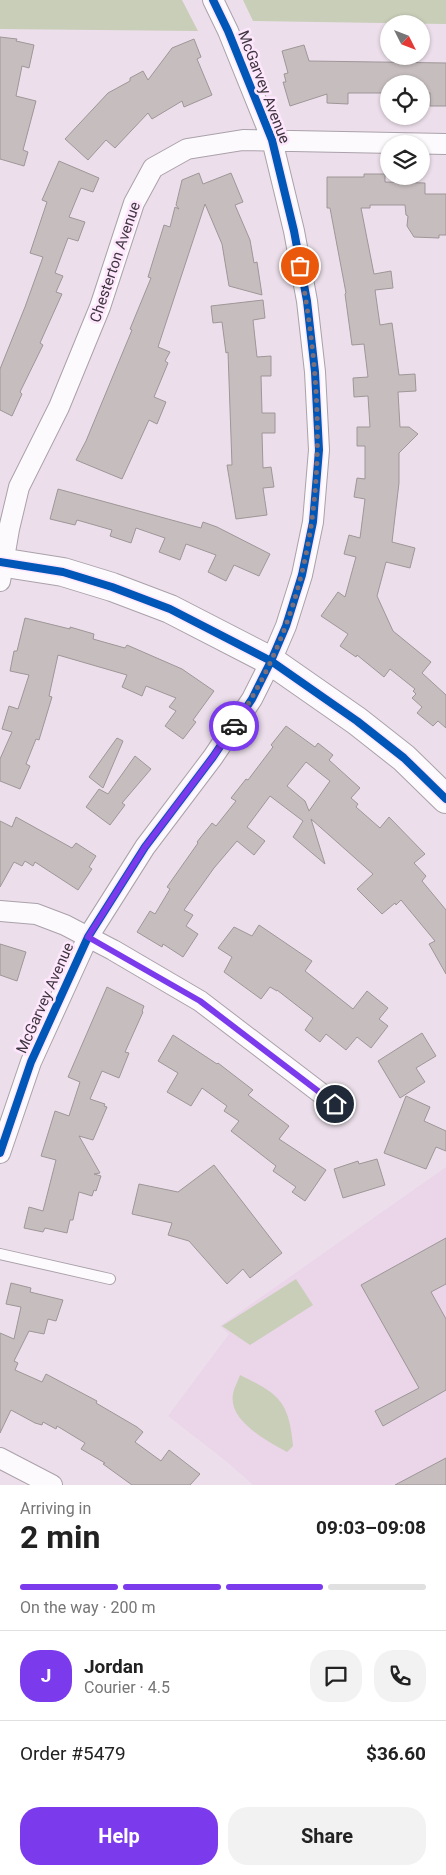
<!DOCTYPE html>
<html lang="en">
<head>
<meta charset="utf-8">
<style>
  body { margin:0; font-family:Roboto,sans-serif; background:#f2f2f2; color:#222; height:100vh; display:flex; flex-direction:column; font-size:19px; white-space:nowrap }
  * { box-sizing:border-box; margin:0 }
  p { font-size:16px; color:#767676 }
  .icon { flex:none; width:28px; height:28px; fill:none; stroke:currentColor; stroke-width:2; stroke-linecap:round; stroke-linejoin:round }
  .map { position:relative; height:1485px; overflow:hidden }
  .drawer { display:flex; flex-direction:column; background:#fff; flex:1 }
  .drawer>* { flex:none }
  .needle { width:32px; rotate:132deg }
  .fabs { position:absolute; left:380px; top:15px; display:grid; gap:10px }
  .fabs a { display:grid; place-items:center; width:50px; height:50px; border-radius:50%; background:#fff; box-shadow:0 1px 4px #0004; font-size:25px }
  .pin { position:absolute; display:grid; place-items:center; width:42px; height:42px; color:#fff; margin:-21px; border:2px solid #fff; border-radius:50%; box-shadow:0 1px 5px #0007 }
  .courier { position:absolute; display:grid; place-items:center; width:50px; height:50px; margin:-25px; border:4px solid #7c3aed; border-radius:50%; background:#fff; color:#222; box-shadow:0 1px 6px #0007 }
  .overview em { font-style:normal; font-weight:700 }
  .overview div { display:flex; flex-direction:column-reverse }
  .overview { display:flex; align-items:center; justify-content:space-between; height:85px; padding:0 20px }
  h1 { font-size:32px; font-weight:700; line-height:38px }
  .bar { display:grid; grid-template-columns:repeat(4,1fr); gap:8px 5px; align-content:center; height:60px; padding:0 20px }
  .bar i { height:6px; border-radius:4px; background:#e0e0e0 }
  .bar .current { background:#7c3aed }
  .bar p { grid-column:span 4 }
  .line { display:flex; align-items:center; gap:12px; padding:0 20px; border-top:1px solid #e0e0e0 }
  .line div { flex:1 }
  .round { display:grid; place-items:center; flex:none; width:52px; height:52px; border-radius:20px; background:#f2f2f2 }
  .button { display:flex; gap:10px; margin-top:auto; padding:10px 20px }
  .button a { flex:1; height:58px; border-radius:20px; background:#7c3aed; color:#fff; font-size:20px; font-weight:700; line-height:58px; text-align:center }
  .button a+a { background:#f2f2f2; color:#222 }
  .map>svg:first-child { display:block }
  .built { fill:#ebd5e9 }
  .green { fill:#c8ceb8 }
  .building { fill:#c6bdbe; stroke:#9e9697; fill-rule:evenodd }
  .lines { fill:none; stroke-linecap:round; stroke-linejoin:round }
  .service-casing { stroke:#aaa1aa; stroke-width:12 }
  .minor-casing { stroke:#aaa1aa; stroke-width:22 }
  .secondary-casing { stroke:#aaa1aa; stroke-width:30 }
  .service { stroke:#fcfafc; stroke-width:10 }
  .minor { stroke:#fcfafc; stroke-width:20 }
  .secondary { stroke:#fcfafc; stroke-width:28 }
  .cycleway-casing { stroke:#fee7fd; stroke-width:11 }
  .cycleway { stroke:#0057b8; stroke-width:8 }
  .done { stroke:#7b707b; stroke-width:5; stroke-dasharray:0 9 }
  .route { stroke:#7c3aed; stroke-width:6 }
  .labels { text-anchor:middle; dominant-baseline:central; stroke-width:5; stroke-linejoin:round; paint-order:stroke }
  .street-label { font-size:15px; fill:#3e353e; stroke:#fee7fd }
</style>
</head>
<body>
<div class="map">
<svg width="446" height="1485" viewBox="0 0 446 1485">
  <rect width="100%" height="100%" fill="#ecdfeb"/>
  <path class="built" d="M446 1167V1485H253L227 1462 168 1416 229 1334 220 1326Z"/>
  <path class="green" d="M0 0H182L198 31 0 29Z
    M243 0H446V24L253 21Z
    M296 1279 313 1305 250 1345 222 1326Z
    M240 1375C279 1394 289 1401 293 1446L287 1452C268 1441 228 1421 233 1394 234 1388 238 1381 240 1375Z"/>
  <path class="building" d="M0 37 17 39 16 41 34 45 29 68 22 66 16 96 36 101 23 150 28 152 24 166 0 159Z
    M194 39 201 57 197 59 212 95 184 107 182 101 152 119 148 113 115 148 106 140 88 160 65 139 108 93 130 81V78L143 71 148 80 172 48Z
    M304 45 309 61 446 63V106H430V93H421V84H389V93H348V104L327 103V94L290 106 283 82H286L284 74 288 73 282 51Z
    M59 161 99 178 93 192 81 188 69 217 85 222 78 241 68 238 55 273 63 276 56 292 62 294 40 343 43 345 20 392 22 394 12 416 0 410V369L25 307 43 257 30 253 47 202 42 200Z
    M199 173 203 184 231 173 243 202 235 205 250 240 254 263 257 262 262 295 229 286 222 244 205 204 158 347 170 352 165 361 168 363 154 397 166 402 157 424 149 420 122 479 76 460 86 441 132 330 130 329 151 278 148 277 164 225 170 227 175 207 179 209 176 205 182 180Z
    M364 174H385V182L425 183V194H446V235H439V238L414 237 407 226 408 216 406 215 405 205H370V208H361L374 274 391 271 393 288 375 290 380 325 392 323 399 375 415 374 416 391 398 392 400 427H409L418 434 399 453V483L392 542 415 548 410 568 386 562 377 596 393 631 431 662 422 673 446 695V728L438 721 433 726 417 713 422 707 412 698 416 694 413 691 415 689 390 669 384 677 357 655 356 657 340 646 348 634 321 616 338 592 345 597 356 557 344 554 349 535 360 538 365 499 354 497 357 478 365 479V446H357V427H370L368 396 354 397 353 378 368 377 364 344 352 345 345 294 346 293 330 208H327V177H364Z
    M263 300 265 318 253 320 257 357 271 356V376H261L262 413H275V433H262L263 468 271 467 274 487 263 488 267 515 236 519 227 465H232L228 352 226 353 222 322 213 323 211 306Z
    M58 489 201 528 203 522 217 527 270 554 259 576 234 565 226 581 208 572 216 555 186 544 180 560 159 552 165 538 136 528 131 543 110 536 112 530 77 520 75 525 50 519Z
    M25 618 70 629V627L94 634 93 639 125 648 127 645 182 669 214 691 193 720 196 722 183 739 165 726 176 711 169 707 176 698 146 686 142 696 122 687 127 675 58 655 49 696 52 697 39 740 36 739 26 764 30 766 20 789 0 781V759L12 732 2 729 9 706 18 709 29 675 10 671 14 651H17Z
    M286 726 315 747 318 743 333 755 329 760 360 788 351 798 358 804 356 807 380 828 389 817 425 854 414 863 426 876 422 881 446 910V974L429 944 435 941 401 900 396 905 395 903 382 914 357 889 373 874 311 819 325 864 293 837 303 821 270 796 247 827 265 841 254 855 237 841 214 868 184 910 193 915 186 926 198 934 183 957 163 944 162 947 137 932 150 911 155 914 170 889 167 887 198 843 197 842 212 823 216 826 236 801 231 798 246 779 248 780 273 747 271 745ZM306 762 330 781 309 811 305 801 287 786Z
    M117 738 123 741 103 788 89 777Z
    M135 756 151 769 122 803 125 805 110 825 86 807 99 789 108 794Z
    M16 817 72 848 76 843 96 856 89 867 92 869 78 890 35 862 33 866 25 861 22 866 14 862 0 887V821L12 827Z
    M259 925 312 961 305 971 353 1009 367 991 388 1008 379 1019 388 1026 371 1048 357 1037 346 1050 326 1034 320 1042 305 1030 313 1018 277 990V991L270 987 261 999 224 972 232 957 218 948 234 927 252 936Z
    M0 944 26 952 17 981 0 975Z
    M107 987 144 1006 142 1011 143 1012 125 1052 129 1053 119 1078 102 1071 90 1099 105 1104 104 1106 107 1107 93 1140 79 1136 100 1173 94 1174 101 1176 96 1191 94 1190 92 1196 79 1192 73 1220H70L67 1233 45 1228 43 1232 24 1228 29 1207 43 1211 56 1160 41 1156 55 1111 69 1116 80 1082 68 1077Z
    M422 1033 436 1056 416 1068 425 1082 400 1098 378 1061Z
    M173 1035 217 1064 218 1063 253 1090 248 1095 289 1126 279 1139 326 1170 305 1201 292 1192 296 1187 273 1171 276 1166 231 1131 239 1121 224 1111 227 1106 202 1088 191 1106 167 1092 178 1073 158 1061Z
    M406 1096 430 1107 424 1121 446 1131V1151L436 1147 426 1169 384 1153Z
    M377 1159 385 1185 343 1198 334 1169 358 1161 359 1164Z
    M214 1165 282 1253 250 1278 243 1269 227 1284 189 1241 168 1235 172 1223 132 1214 139 1184 178 1192Z
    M446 1238V1284L431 1292 446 1319V1390L383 1426 375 1411 419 1388 361 1285Z
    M11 1283 31 1288 30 1292 63 1300 56 1321 48 1319 44 1334 29 1331 14 1361 18 1363 15 1370 42 1382 46 1374 97 1401 96 1403 137 1427 143 1432 135 1442 161 1461 169 1450 200 1474 190 1485H132L103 1464 105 1463 81 1449 85 1443 57 1426 56 1429 43 1422 42 1425 35 1423 11 1410 0 1433V1333L14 1339 21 1307 6 1304Z
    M446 1458V1485H395Z"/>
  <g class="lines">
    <g class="service-casing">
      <path id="service" d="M0 1254 110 1279"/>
    </g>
    <g class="minor-casing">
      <path id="minor" d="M0 581 9 529 19 487 59 407 100 307 134 203 153 168 187 149 243 140 446 144
        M0 911 36 914 65 925 113 950 200 1001 335 1104
        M0 1153 31 1062 88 937 145 847 213 757 252 699 271 661 286 626 302 575 313 522 319 450 315 372 307 301 294 231 272 140 228 31 213 0
        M0 1458 52 1485"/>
    </g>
    <g class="secondary-casing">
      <path id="secondary" d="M0 562 63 572 112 587 170 609 271 661 357 721 404 758 446 799"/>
    </g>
    <use href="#service" class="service"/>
    <use href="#minor" class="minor"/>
    <use href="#secondary" class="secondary"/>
    <g class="cycleway-casing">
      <path id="cycleway" d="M0 562 63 572 112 587 170 609 271 661 357 721 404 758 446 799
        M0 1153 31 1062 88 937 145 847 213 757 252 699 271 661 286 626 302 575 313 522 319 450 315 372 307 301 294 231 272 140 228 31 213 0"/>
    </g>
    <use href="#cycleway" class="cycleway"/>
  </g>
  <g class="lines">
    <path class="done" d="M234 726C329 586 330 427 300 266"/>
    <path class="route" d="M234 726 213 757 145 847 88 937 200 1001 335 1104"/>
  </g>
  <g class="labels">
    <g class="street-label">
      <text transform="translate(264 87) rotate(69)">McGarvey Avenue</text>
      <text transform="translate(115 262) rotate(-71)">Chesterton Avenue</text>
      <text transform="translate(45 998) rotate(-66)">McGarvey Avenue</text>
    </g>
  </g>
</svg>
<div class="fabs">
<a><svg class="needle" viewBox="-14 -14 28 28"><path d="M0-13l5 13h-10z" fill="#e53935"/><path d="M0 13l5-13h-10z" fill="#767676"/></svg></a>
<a><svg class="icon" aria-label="locate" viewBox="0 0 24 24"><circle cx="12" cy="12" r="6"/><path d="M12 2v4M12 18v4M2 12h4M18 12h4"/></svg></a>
<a><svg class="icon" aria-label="layers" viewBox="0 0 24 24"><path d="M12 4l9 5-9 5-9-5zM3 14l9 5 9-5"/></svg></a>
</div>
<div class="pin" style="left:300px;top:266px;background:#ea580c"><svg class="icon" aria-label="bag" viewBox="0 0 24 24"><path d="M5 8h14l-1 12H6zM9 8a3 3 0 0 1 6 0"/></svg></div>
<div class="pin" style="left:335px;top:1104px;background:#1f2937"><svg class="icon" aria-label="home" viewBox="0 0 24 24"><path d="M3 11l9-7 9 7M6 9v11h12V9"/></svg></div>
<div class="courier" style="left:234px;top:726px"><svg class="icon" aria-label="car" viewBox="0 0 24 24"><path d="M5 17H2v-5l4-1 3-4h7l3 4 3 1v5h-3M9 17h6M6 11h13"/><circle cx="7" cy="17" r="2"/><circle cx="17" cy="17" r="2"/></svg></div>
</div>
<section class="drawer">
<div class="overview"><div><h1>2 min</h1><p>Arriving in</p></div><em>09:03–09:08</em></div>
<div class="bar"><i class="current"></i><i class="current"></i><i class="current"></i><i></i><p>On the way · 200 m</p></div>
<div class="line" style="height:90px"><b class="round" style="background:#7c3aed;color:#fff">J</b><div><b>Jordan</b><p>Courier · 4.5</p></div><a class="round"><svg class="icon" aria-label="chat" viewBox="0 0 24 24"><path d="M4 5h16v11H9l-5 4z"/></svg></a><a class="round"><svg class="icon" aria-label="phone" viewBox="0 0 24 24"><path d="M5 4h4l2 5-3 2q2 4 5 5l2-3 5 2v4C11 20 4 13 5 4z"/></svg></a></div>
<div class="line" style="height:65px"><div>Order #5479</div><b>$36.60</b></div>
<div class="button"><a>Help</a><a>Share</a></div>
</section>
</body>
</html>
